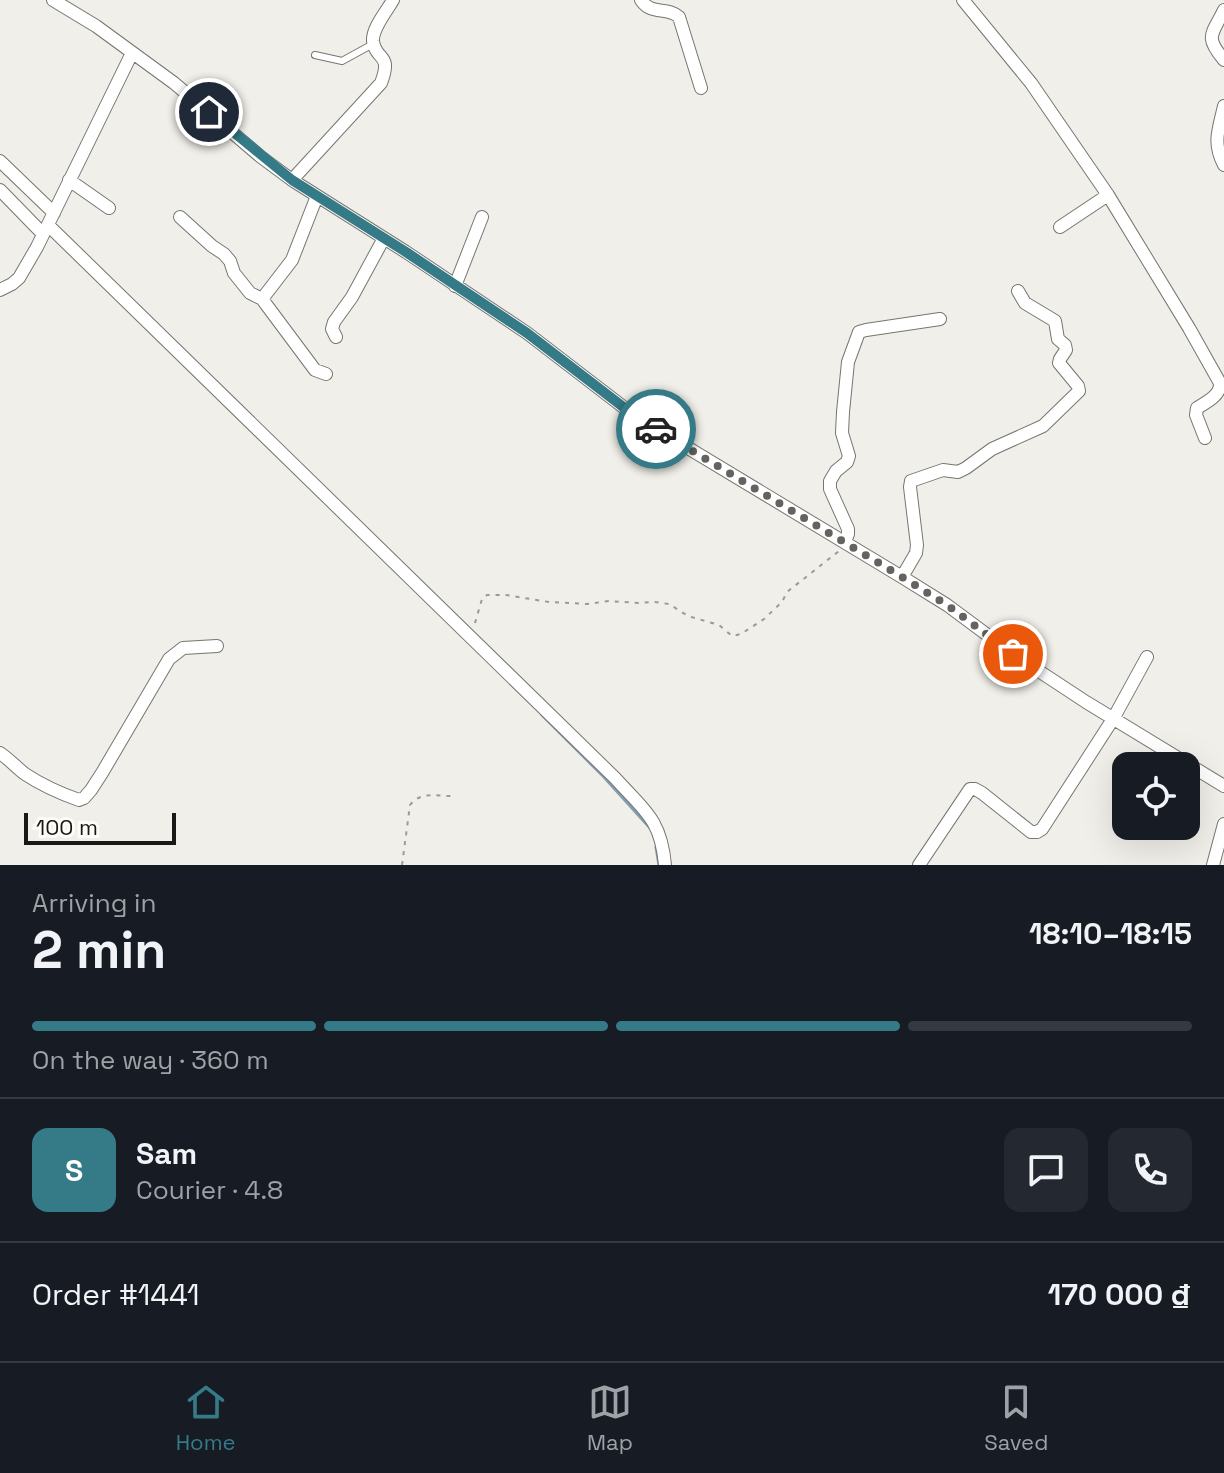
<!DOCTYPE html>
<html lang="en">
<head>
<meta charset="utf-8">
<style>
  body { margin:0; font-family:"Space Grotesk",sans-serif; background:#242831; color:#f1f3f6; height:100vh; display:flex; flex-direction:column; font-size:30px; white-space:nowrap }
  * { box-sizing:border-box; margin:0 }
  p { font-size:26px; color:#9ea1a6 }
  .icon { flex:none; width:44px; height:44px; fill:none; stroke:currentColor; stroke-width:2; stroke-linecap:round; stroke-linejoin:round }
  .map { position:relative; height:865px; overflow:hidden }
  .details { display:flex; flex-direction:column; background:#171b24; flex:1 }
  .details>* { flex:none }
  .tools { position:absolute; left:1112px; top:752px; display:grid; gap:16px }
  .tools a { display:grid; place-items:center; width:88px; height:88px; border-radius:16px; background:#171b24; box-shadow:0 8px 32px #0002; font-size:40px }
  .scale { position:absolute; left:24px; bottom:20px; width:152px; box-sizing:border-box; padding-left:8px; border:4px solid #181816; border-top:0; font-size:22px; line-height:28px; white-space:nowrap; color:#181816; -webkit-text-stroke:6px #fdfcf6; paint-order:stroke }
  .pin { position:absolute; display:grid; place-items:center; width:68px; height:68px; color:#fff; margin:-34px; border:4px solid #fff; border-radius:50%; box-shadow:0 2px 8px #0007 }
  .courier { position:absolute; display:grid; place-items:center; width:80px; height:80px; margin:-40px; border:6px solid #347a87; border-radius:50%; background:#fff; color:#222; box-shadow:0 2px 10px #0007 }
  .head em { font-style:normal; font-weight:700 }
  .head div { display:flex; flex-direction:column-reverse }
  .head { display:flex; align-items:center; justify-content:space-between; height:136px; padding:0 32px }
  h1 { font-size:52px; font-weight:700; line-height:60px }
  .bar { display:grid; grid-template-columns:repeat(4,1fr); gap:12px 8px; align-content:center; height:96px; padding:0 32px }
  .bar i { height:10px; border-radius:6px; background:#363941 }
  .bar .current { background:#347a87 }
  .bar p { grid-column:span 4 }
  .line { display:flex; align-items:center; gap:20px; padding:0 32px; border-top:2px solid #363941 }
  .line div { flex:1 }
  .round { display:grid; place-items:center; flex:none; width:84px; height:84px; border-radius:16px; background:#242831 }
  .menu { display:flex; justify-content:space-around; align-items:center; height:112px; border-top:2px solid #363941; background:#171b24; font-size:22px; color:#9ea1a6 }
  .menu a { display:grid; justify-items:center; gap:4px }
  .menu .current { color:#347a87 }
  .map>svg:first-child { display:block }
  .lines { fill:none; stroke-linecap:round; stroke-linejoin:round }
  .stream { stroke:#829eb2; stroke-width:3 }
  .service-casing { stroke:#777570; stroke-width:8 }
  .minor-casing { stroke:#777570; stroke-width:14 }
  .path { stroke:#9b9a96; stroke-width:2; stroke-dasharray:4 6; stroke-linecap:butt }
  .service { stroke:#fff; stroke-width:6 }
  .minor { stroke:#fff; stroke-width:12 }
  .done { stroke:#646360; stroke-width:8; stroke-dasharray:0 14.4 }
  .route { stroke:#347a87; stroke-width:10 }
</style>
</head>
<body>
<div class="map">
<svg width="1224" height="865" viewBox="0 0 1224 865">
  <rect width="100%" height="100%" fill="#f0efe9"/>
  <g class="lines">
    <path class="stream" d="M542 715 603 776 650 828
      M656 847 659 865"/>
    <g class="service-casing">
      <path id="service" d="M315 55 342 61 373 44"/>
    </g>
    <g class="minor-casing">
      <path id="minor" d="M53 0 96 26 174 83 261 157 292 180 406 252 527 333 635 416 902 577 947 605 1013 654 1086 702 1224 786
        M641 0C652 16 666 6 679 17L701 88
        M963 0 1031 83 1108 195 1189 328 1220 383C1221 395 1207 402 1197 408L1196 415 1205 438
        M1224 10C1212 35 1204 36 1224 60
        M1224 106C1219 129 1212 142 1224 165
        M0 161 54 213
        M69 180 109 208
        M292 180 381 83C393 52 375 61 373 41 372 28 387 11 393 0
        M0 190 43 234
        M317 196 292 260 262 299 315 370 326 374
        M180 217 212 246 224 254 230 261 234 273 250 293 262 299
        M48 225 615 778C644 810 661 819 665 865
        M1060 227 1108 195
        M455 286 482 217
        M0 290 12 284 19 278 37 247 132 53
        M336 337 332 329 334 322 352 297 384 238
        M845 542 848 534V529L830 489V481L836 471 847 462 849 456 842 433 843 412 848 362 859 332 866 330 940 319
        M902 577 916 553 917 545 910 487 911 481 943 470 958 472 966 468 992 449 1043 426 1079 391 1078 386 1059 363 1060 359 1066 350 1065 345 1058 339 1055 321 1025 303 1018 291
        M0 753C9 759 17 768 25 774 40 784 62 794 79 800L84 798 91 790 102 773 169 659 183 648 217 646
        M919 865 970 789H975L982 793 1031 832H1037L1042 829 1113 719 1147 657
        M1213 865 1224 824"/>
    </g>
    <path class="path" d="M475 623 482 599 487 595H506L549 602 587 604 609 601 638 603 655 602 669 604 688 616 719 625 732 636 741 634 764 619 782 602 787 592 839 551
      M402 865 410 805C422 790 438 797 456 796"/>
    <use href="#service" class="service"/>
    <use href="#minor" class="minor"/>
  </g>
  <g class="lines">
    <path class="done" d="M656 429 902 577 947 605 1013 654"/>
    <path class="route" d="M209 112 292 180 406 252 527 333 635 416 656 429"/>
  </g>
</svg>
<div class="tools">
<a><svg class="icon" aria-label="locate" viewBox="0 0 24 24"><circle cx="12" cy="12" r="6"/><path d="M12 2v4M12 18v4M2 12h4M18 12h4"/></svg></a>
</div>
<div class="scale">100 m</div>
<div class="pin" style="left:1013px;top:654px;background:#ea580c"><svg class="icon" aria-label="bag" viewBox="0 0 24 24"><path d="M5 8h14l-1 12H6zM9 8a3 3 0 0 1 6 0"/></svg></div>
<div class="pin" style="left:209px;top:112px;background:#1f2937"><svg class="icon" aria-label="home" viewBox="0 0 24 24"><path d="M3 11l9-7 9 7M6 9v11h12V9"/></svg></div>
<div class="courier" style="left:656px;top:429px"><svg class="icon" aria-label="car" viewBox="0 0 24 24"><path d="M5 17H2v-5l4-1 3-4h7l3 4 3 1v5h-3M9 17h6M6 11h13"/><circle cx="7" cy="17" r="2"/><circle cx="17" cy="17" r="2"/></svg></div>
</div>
<section class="details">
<div class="head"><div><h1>2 min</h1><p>Arriving in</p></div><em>18:10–18:15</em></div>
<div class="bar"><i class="current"></i><i class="current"></i><i class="current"></i><i></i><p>On the way · 360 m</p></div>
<div class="line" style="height:144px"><b class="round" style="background:#347a87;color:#fff">S</b><div><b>Sam</b><p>Courier · 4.8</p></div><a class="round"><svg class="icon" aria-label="chat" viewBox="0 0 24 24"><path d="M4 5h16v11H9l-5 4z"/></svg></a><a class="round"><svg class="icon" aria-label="phone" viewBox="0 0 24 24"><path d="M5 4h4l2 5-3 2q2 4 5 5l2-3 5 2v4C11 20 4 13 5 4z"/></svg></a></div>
<div class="line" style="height:104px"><div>Order #1441</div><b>170 000 ₫</b></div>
</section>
<nav class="menu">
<a class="current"><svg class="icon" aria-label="home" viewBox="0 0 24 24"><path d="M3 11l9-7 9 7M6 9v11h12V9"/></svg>Home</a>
<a><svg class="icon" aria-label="map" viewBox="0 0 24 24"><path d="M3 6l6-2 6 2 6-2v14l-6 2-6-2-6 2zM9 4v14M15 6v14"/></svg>Map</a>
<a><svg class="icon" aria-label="saved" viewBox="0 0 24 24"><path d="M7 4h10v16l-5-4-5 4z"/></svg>Saved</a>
</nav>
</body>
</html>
